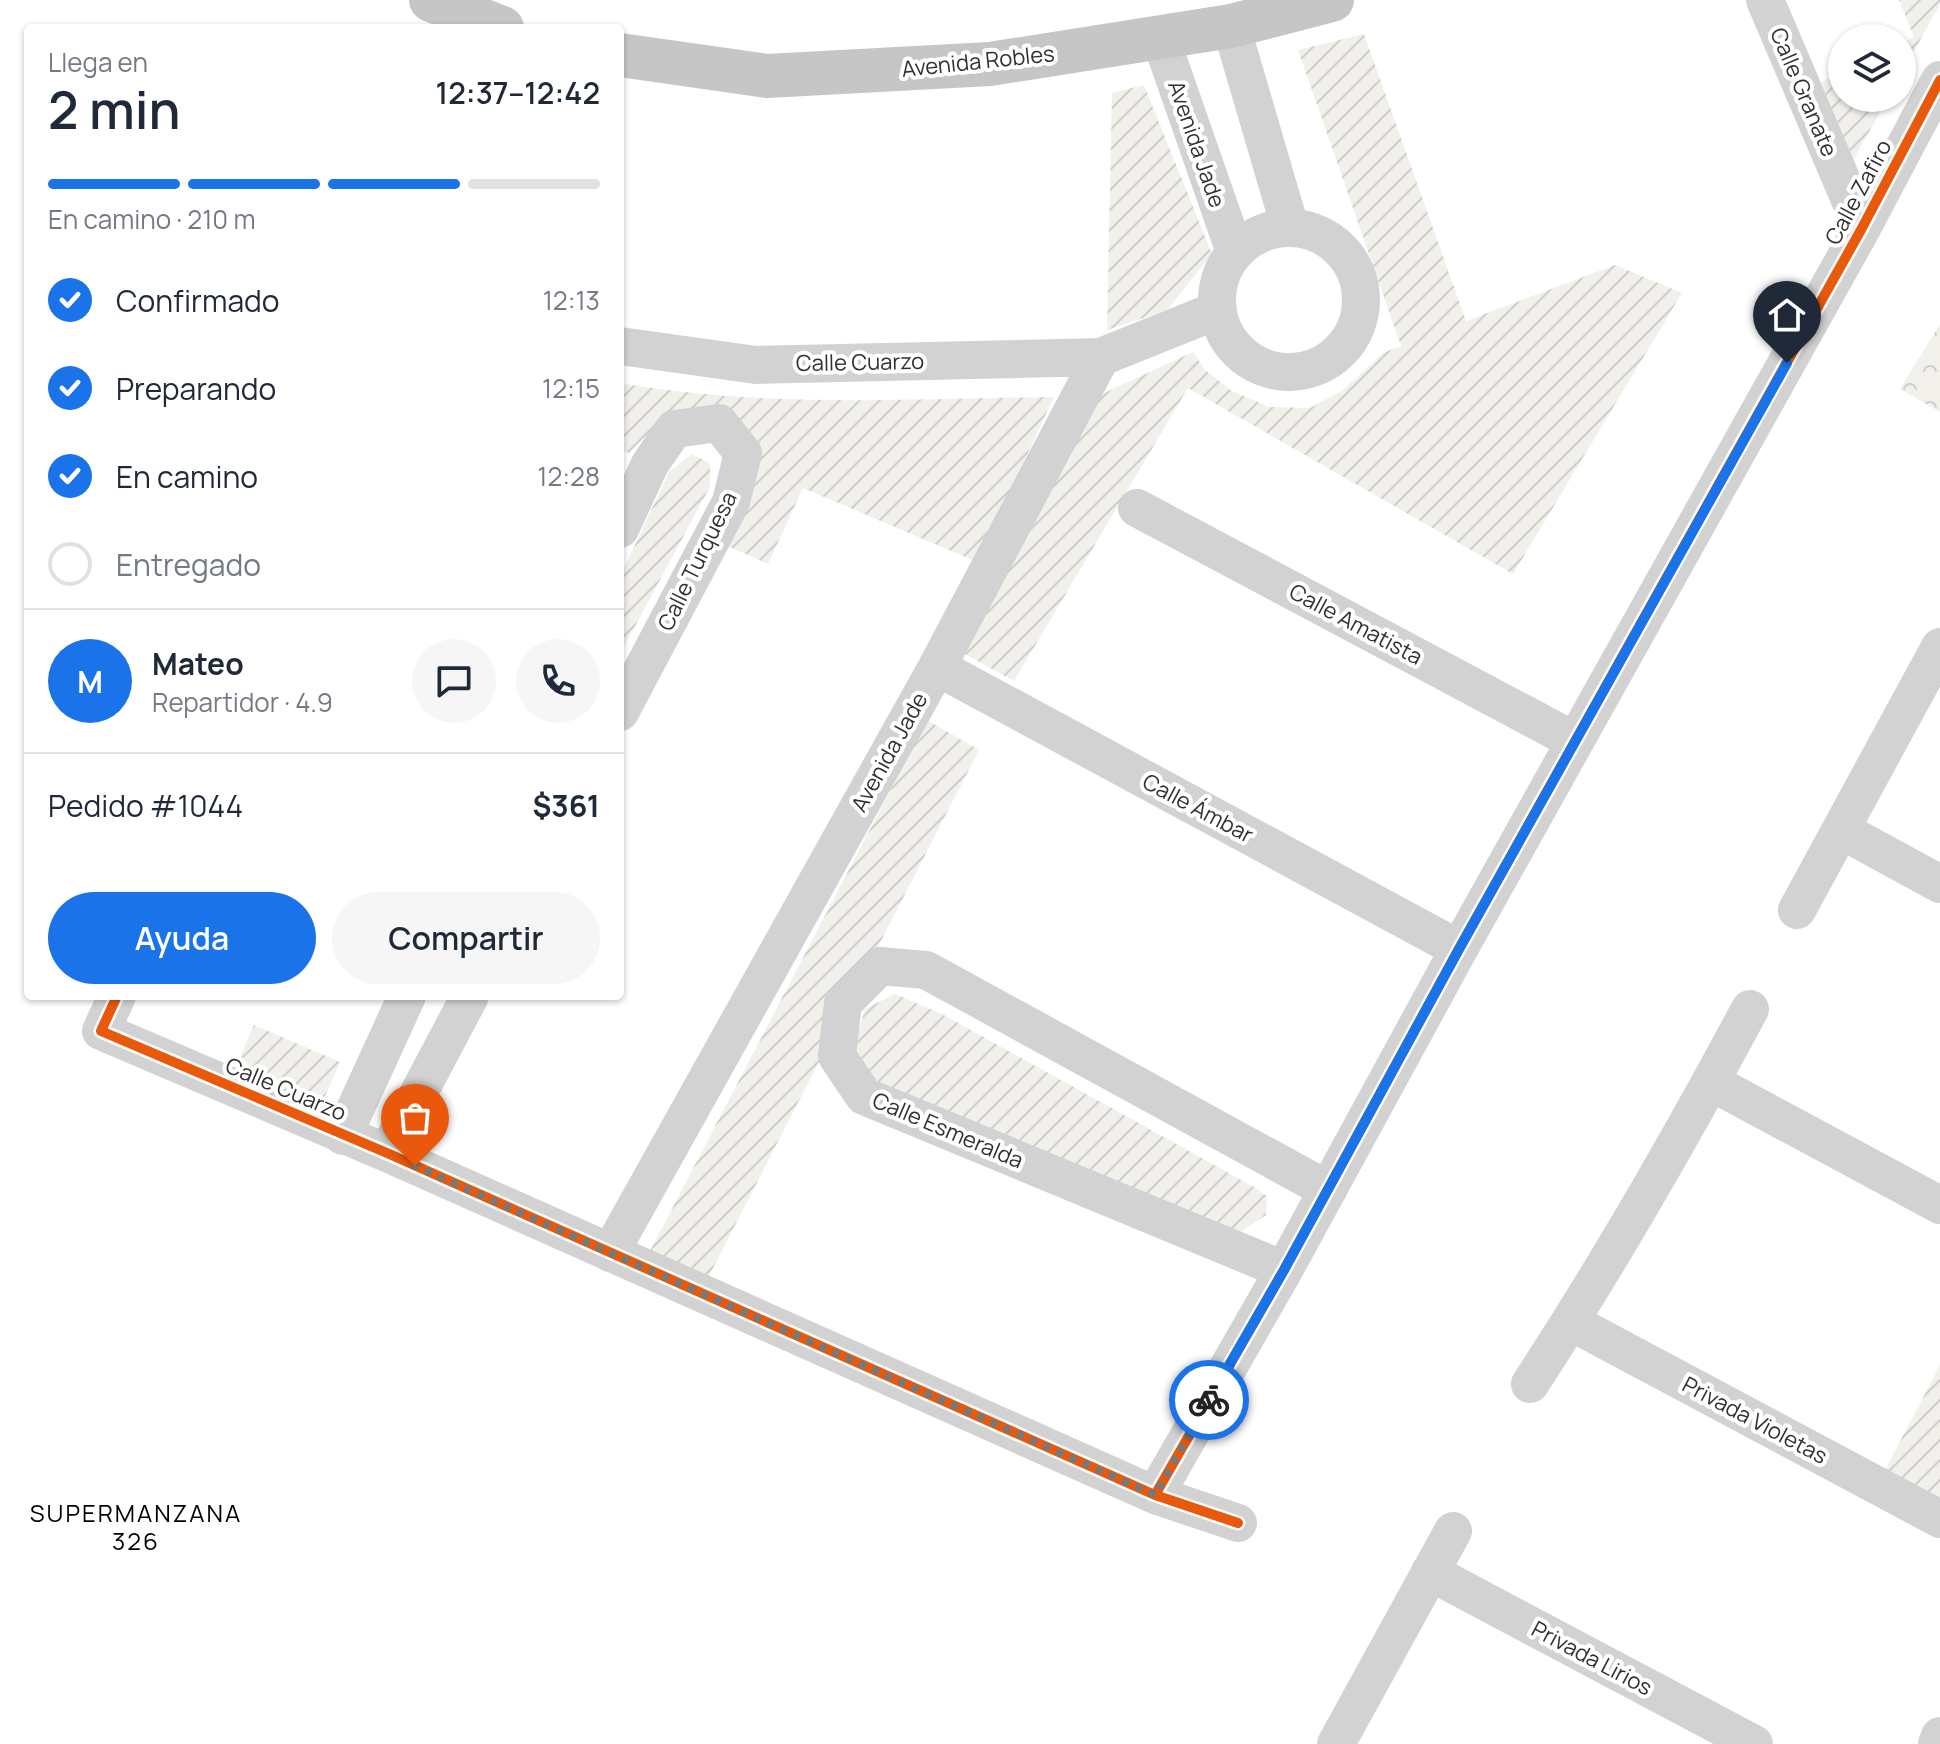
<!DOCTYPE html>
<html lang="es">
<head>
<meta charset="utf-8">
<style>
  body { margin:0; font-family:Manrope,sans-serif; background:#f6f6f7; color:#1f2937; height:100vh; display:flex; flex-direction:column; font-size:30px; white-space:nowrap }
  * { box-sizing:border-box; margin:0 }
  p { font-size:26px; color:#747a83 }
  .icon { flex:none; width:44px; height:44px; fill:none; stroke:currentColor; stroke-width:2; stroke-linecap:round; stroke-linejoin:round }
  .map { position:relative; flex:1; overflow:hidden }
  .sheet { position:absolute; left:24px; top:24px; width:600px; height:976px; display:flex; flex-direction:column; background:#fff; border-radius:8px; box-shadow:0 2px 6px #0004 }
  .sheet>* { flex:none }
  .buttons { position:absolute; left:1828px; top:24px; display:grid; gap:16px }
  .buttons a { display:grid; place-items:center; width:88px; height:88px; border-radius:50%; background:#fff; box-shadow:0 2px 6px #0004; font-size:40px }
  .pin { position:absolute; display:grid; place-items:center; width:68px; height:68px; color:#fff; margin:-82px -34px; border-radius:50% 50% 50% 0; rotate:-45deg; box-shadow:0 0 8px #0007 }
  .pin .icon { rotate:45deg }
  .courier { position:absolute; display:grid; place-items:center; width:80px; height:80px; margin:-40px; border:6px solid #1a73e8; border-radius:50%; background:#fff; color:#222; box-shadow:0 2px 10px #0007 }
  .overview em { font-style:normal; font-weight:600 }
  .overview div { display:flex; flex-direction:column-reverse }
  .overview { display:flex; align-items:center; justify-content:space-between; height:136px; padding:0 24px }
  h1 { font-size:52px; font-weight:600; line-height:60px }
  .bar { display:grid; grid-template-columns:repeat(4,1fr); gap:12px 8px; align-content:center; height:96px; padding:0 24px }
  .bar i { height:10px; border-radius:6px; background:#e0e1e3 }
  .bar .on { background:#1a73e8 }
  .bar p { grid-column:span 4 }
  .line { display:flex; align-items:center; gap:20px; padding:0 24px; border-top:2px solid #e0e1e3 }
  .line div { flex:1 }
  .round { display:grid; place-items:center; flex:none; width:84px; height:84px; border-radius:42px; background:#f6f6f7 }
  ol { padding:0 24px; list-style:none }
  li { display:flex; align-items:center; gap:24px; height:88px }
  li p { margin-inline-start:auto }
  li .icon { padding:8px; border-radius:50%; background:#1a73e8; color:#fff; stroke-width:4 }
  li:last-child { color:#747a83 }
  li i { width:44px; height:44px; border:4px solid #e0e1e3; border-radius:50% }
  .action { display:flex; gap:16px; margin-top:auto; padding:16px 24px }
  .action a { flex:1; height:92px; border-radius:48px; background:#1a73e8; color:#fff; font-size:32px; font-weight:600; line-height:92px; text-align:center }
  .action a+a { background:#f6f6f7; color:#1f2937 }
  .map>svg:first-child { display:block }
  .forest { fill:url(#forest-crowns) }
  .garden { fill:url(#garden-furrows) }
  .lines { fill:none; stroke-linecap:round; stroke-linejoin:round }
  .minor { stroke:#d2d2d2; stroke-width:38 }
  .major { stroke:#c6c6c6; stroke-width:44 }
  .cycleway-casing { stroke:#fff; stroke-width:15 }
  .cycleway { stroke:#e8590c; stroke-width:10 }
  .done { stroke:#787878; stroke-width:8; stroke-dasharray:0 14.4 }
  .route { stroke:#1a73e8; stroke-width:10 }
  .labels { text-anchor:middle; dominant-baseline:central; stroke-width:8; stroke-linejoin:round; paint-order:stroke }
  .street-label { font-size:22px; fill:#303030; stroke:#fff }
  .neighbourhood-label { font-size:24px; letter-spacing:2px; fill:#000; stroke:#fff }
</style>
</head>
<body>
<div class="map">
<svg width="1940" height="1744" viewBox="0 0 1940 1744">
  <defs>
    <pattern id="forest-crowns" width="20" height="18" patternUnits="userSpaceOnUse" patternTransform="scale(2)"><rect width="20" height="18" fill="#f1f0eb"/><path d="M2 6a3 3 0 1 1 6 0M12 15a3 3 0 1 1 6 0" fill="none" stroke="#cfceca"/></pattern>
    <pattern id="garden-furrows" width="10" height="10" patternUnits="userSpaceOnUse" patternTransform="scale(2)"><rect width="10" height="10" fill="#f1f0eb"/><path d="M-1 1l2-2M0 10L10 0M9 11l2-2" fill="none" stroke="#cfceca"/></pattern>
  </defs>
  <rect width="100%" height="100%" fill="#fff"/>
  <path class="forest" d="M1940 324V412L1900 389Z"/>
  <path class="garden" d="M1899 0H1940V4L1902 73V43L1914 37Z
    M1364 34 1466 321 1615 265 1682 293 1513 574 1188 388 1014 681 963 653 1102 394 1193 352 1205 370 1232 391 1269 407 1310 408 1343 390 1383 353 1401 346 1298 50Z
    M1842 72V98H1888L1851 164 1821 82Z
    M1144 85 1212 254 1167 310 1107 330 1112 93Z
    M620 383C763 408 909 399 1054 397L977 562 803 488 768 564 719 542 728 422 664 418 629 453 620 449Z
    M692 454 710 464V487L620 654V577L669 472Z
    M927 720 979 750 708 1278 650 1251Z
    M895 994 942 1014 1252 1186 1267 1196 1266 1215 1239 1233 890 1090C851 1063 852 1052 865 1009Z
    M254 1025 340 1062 320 1108 234 1071Z
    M1940 1365V1499L1884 1472Z"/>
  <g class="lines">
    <path class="minor" d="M1765 0 1862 228
      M1231 26 1290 227
      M1160 37 1235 252
      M1217 300a72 72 0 1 1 144 0a72 72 0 1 1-144 0Z
      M620 346 756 365 1101 357
      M1137 508 1575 741
      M620 529 650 464 674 429 719 423 743 453 731 502 620 712
      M937 667 1459 949
      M1841 830 1940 884
      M1797 910 1940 647
      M117 996 101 1031 387 1153 1155 1495 1238 1523
      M1711 1082 1940 1205
      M343 1136 407 996
      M387 1153 470 996
      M610 1253 937 667 1101 357 1218 310
      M1284 1270 864 1096 837 1056 843 1003 880 966 926 970 1328 1190
      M1571 1322 1940 1519
      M1530 1384C1609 1263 1682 1136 1750 1009
      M1155 1495 1284 1270 1459 949 1862 228 1940 80
      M1430 1572 1754 1744
      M1336 1744 1453 1531
      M1937 1744 1940 1736"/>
    <path class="major" d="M431 0 502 28
      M620 55 767 76 990 64 1231 26 1332 0"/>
    <g class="cycleway-casing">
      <path id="cycleway" d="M117 996 101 1031 387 1153 1155 1495 1238 1523
        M1155 1495 1284 1270 1459 949 1862 228 1940 80"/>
    </g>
    <use href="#cycleway" class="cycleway"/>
  </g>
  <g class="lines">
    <path class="done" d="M415 1166 1155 1495 1209 1400"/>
    <path class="route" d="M1209 1400 1284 1270 1459 949 1787 363"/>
  </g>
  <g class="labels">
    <g class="street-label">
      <text transform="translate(978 61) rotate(-6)">Avenida Robles</text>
      <text transform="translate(1804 92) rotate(67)">Calle Granate</text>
      <text transform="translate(1197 144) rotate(71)">Avenida Jade</text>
      <text transform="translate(1858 192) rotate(-62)">Calle Zafiro</text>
      <text transform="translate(860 362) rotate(-1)">Calle Cuarzo</text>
      <text transform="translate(697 561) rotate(-64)">Calle Turquesa</text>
      <text transform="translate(1356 624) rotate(28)">Calle Amatista</text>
      <text transform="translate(889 752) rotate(-61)">Avenida Jade</text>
      <text transform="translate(1198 808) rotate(28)">Calle Ámbar</text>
      <text transform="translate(286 1089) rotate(23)">Calle Cuarzo</text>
      <text transform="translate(948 1130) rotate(23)">Calle Esmeralda</text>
      <text transform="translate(1755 1420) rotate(28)">Privada Violetas</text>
      <text transform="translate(1592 1658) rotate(28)">Privada Lirios</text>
    </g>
    <g class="neighbourhood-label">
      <text x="136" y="1512">SUPERMANZANA<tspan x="136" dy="28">326</tspan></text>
    </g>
  </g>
</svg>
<div class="buttons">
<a><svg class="icon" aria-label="layers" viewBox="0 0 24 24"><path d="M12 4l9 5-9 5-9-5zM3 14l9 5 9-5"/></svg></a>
</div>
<div class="pin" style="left:415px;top:1166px;background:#ea580c"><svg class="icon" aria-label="bag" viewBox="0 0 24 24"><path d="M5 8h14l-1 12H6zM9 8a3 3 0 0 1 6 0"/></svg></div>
<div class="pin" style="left:1787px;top:363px;background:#1f2937"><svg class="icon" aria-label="home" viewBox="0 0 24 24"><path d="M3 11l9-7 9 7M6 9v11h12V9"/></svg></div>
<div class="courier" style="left:1209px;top:1400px"><svg class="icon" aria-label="bike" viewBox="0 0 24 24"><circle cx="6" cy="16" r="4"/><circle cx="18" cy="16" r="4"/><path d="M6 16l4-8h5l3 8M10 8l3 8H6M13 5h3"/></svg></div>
<section class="sheet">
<div class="overview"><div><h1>2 min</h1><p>Llega en</p></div><em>12:37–12:42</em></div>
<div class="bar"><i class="on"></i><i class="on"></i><i class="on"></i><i></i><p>En camino · 210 m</p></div>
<ol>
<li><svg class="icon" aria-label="check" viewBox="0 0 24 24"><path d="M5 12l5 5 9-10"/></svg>Confirmado<p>12:13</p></li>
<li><svg class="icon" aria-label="check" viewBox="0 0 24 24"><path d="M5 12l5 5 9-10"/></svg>Preparando<p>12:15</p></li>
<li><svg class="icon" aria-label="check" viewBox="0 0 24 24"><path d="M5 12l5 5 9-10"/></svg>En camino<p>12:28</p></li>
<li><i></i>Entregado</li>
</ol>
<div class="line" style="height:144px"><b class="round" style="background:#1a73e8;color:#fff">M</b><div><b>Mateo</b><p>Repartidor · 4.9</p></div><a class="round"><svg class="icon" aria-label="chat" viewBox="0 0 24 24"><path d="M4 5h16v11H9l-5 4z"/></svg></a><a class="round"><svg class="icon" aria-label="phone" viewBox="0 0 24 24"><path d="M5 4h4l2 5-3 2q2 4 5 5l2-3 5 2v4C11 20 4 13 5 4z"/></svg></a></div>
<div class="line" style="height:104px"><div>Pedido #1044</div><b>$361</b></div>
<div class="action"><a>Ayuda</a><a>Compartir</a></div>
</section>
</div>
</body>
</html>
